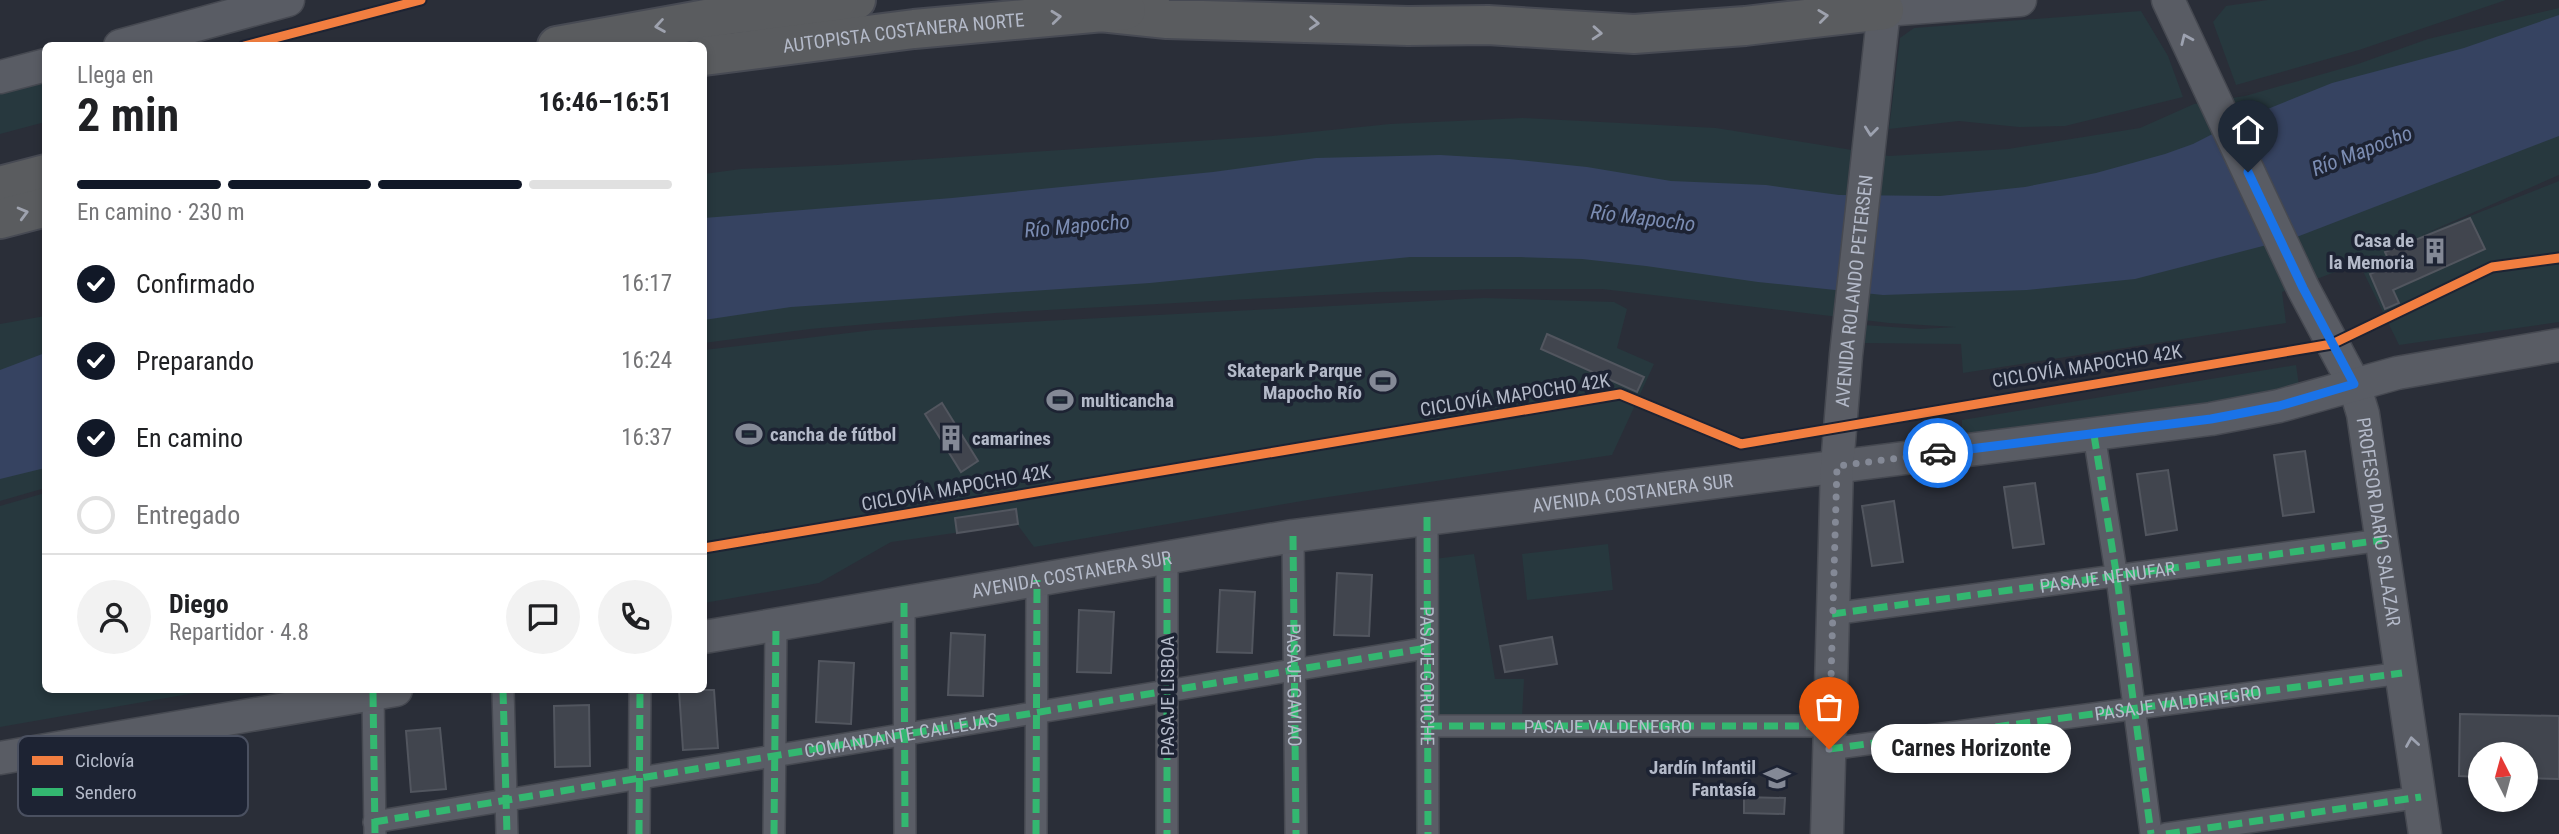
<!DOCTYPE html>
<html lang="es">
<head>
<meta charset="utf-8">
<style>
  body { margin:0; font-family:"Roboto Condensed",sans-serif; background:#f2f2f2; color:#202124; height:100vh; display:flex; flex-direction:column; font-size:26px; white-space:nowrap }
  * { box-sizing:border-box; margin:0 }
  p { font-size:23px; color:#757577 }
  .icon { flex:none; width:38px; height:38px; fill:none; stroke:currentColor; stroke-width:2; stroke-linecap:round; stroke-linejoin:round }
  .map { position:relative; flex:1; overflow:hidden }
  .details { position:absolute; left:42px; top:42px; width:665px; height:651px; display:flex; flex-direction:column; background:#fff; border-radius:10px; box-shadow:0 4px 10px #0003 }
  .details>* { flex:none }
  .needle { width:46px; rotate:354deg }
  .fabs { position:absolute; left:2468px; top:742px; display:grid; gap:14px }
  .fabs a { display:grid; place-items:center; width:70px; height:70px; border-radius:50%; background:#fff; box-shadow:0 4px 10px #0003; font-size:35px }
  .pin { position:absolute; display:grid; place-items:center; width:60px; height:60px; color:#fff; margin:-72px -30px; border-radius:50% 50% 50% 0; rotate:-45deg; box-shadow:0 0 7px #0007 }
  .pin .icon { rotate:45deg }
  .courier { position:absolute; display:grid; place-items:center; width:70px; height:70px; margin:-35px; border:5px solid #1a73e8; border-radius:50%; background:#fff; color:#222; box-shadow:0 2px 9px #0007 }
  .bubble { position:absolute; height:49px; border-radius:24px; background:#fff; box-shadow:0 4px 10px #0003; font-size:23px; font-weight:700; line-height:49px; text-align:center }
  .head em { font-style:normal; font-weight:700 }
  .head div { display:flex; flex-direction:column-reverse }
  .head { display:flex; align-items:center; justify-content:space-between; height:119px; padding:0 35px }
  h1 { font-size:46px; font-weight:700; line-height:52px }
  .bar { display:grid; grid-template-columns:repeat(4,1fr); gap:10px 7px; align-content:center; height:84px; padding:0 35px }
  .bar i { height:9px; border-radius:5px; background:#e0e0e0 }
  .bar .active { background:#111827 }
  .bar p { grid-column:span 4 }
  .line { display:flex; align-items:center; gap:18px; padding:0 35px; border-top:2px solid #e0e0e0 }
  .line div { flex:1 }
  .round { display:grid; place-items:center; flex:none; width:74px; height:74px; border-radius:37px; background:#f2f2f2 }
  ol { padding:0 35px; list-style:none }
  li { display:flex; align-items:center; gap:21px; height:77px }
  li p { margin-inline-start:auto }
  li .icon { padding:7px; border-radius:50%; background:#111827; color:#fff; stroke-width:4 }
  li:last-child { color:#757577 }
  li i { width:38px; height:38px; border:4px solid #e0e0e0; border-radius:50% }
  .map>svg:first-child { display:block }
  .green { fill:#27383e }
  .water { fill:#364361 }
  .building { fill:#41454e; stroke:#52565f; stroke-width:2 }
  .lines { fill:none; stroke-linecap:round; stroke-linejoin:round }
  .street-casing { stroke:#464951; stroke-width:24 }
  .secondary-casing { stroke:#464951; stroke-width:35 }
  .highway-casing { stroke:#474a53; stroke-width:42 }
  .street { stroke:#5a5d66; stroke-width:21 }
  .secondary { stroke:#595c64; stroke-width:32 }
  .highway { stroke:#5a5c5f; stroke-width:38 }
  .quiet { stroke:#33b770; stroke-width:7; stroke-dasharray:14 7; stroke-linecap:butt }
  .cycleway-casing { stroke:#1d2333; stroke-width:13 }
  .cycleway { stroke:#f27e40; stroke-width:9 }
  .oneway { stroke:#9ea2ae }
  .oneway2 { stroke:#9da2b0 }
  .done { stroke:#848996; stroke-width:7; stroke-dasharray:0 12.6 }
  .route { stroke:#1a73e8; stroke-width:9 }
  .labels { text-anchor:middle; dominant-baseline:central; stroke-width:7; stroke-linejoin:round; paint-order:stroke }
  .street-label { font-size:19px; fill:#b4bac9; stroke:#1d2333 }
  .poi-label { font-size:19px; font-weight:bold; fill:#b4bac9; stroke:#1d2333; text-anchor:end }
  .water-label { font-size:21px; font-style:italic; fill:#7b8cb2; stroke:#1d2333 }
  .key { fill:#1d2333; stroke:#4a5060; stroke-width:2 }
  .key-label { font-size:19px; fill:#b4bac9 }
</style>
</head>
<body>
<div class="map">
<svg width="2559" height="834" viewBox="0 0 2559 834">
  <rect width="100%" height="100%" fill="#2a2e38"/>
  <path class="green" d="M2268 0H2506L2359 50 2236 85 2213 22 2226 6Z
    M2559 8V175L2422 235 2559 181V322L2399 345 2359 263 2282 292 2286 323 1963 373 1961 344 1862 343 1864 325 1921 329 1956 327 1889 323 1602 289H1498L1379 292 995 313 810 329 704 343V174L741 169 837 165 1272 136 1390 124 1523 118 1716 128 1889 156 2008 149 2140 128 2194 104 2245 96 2358 64 2428 39Z
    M2141 11 2168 56 2183 97 2065 126 2019 127 1959 121 1889 129 1900 38 1914 28Z
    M45 81V122L0 134V93Z
    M1484 298 1614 302 1627 309 1617 348 1654 364 1612 455 1308 500 1034 547 1017 524 891 542 819 583 704 603V350L874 330Z
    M45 316V488L0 501V324Z
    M2296 365 2299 386 2254 399 1962 436V420Z
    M45 493 46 690H212L0 727V506Z
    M1608 544 1613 590 1527 600 1522 554Z
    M1474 554 1495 679H1524L1522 718 1436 715 1434 559Z"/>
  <path class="water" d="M2559 15V136L2294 238 2135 279 2027 290 1883 295 1758 282 1646 266 1582 259 1520 257H1410L1150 283 791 307 704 320V218L952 198 1213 172 1316 158 1440 155 1509 159 1587 167 1671 181 1766 185 1839 195 1940 196 2025 187 2096 173 2165 154 2193 144 2238 121 2332 83 2464 48Z
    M45 353V468L0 479V370Z"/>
  <path class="building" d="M2470 218 2485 249 2393 290 2399 303 2385 309 2370 274 2391 265 2385 252Z
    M1547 334 1644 377 1637 392 1541 349Z
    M942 403 978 461 961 472 925 414Z
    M2305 451 2314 512 2283 516 2274 455Z
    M2168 470 2177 530 2146 535 2137 474Z
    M2035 483 2044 544 2013 548 2004 487Z
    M1894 501 1903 562 1872 566 1862 506Z
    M1016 509 1018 524 957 533 955 518Z
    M1337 573 1372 575 1369 636 1334 635Z
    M1220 590 1255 592 1252 653 1217 652Z
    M1079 610 1114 612 1111 673 1077 672Z
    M951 633 985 635 983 696 948 695Z
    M1552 637 1557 664 1505 672 1500 646Z
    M819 661 854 663 851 724 816 722Z
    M679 690H714L718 748 683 750Z
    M589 705 590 766 555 767 554 706Z
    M2460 714 2559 716V779L2525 778V754H2480V777L2459 776Z
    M440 728 446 789 411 792 406 731Z
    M1744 797 1785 798 1784 814 1744 813Z"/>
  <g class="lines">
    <g class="street-casing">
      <g id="street">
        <path d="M2094 435 2117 578 2151 834"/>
        <path d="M1427 517 1428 834"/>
        <path id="s1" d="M1293 536 1296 834"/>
        <path d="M1167 557V834"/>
        <path d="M904 603 905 834"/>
        <path d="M1832 614 2382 540"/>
        <path d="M503 690 507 834"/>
        <path d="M373 693 375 834"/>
        <path d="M1428 726H1829"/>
        <path d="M1829 749 2402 673"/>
        <path d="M374 822 1427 648"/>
        <path d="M639 834 640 690"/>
        <path d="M774 834 776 625"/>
        <path d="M1036 834 1037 580"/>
        <path d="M2166 834 2421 797"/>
      </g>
    </g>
    <g class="secondary-casing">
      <g id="secondary">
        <path id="s2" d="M2168 0 2303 288 2354 384 2363 414 2425 834"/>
        <path d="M1884 10 2020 0"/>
        <path d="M120 46 288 0"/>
        <path d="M0 77 46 65"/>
        <path id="s3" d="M704 637 1293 536 2211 419 2279 406 2397 373 2559 345"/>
        <path d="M0 758 396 690"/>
        <path id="s4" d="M1827 834 1837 466 1846 355 1885 0"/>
      </g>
    </g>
    <g class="highway-casing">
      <g id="highway">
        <path d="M1100 12 1167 19 1408 26 1488 25 1634 34 1745 26 1884 10"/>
        <path d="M557 46 728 15 856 0"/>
        <path id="s5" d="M704 56 914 29 1126 10"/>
        <path d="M0 186 46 174"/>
        <path d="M0 219 46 207"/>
      </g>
    </g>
    <use href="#street" class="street"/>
    <use href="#secondary" class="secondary"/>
    <use href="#highway" class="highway"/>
    <g class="quiet">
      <path d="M2094 435 2117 578 2151 834"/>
      <path id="s6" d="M1427 517 1428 834"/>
      <path d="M1293 536 1296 834"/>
      <path d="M1167 557V834"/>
      <path d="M904 603 905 834"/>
      <path id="s7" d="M1832 614 2382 540"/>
      <path d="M503 690 507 834"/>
      <path d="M373 693 375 834"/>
      <path id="s8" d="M1428 726H1829"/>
      <path id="s9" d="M1829 749 2402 673"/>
      <path id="s10" d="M374 822 1427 648"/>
      <path d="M639 834 640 690"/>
      <path d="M774 834 776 625"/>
      <path d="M1036 834 1037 580"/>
      <path d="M2166 834 2421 797"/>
    </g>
    <g class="cycleway-casing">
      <path id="cycleway" d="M244 46 421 0
        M704 548 1620 394 1741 444 2332 344 2492 267 2559 258"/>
    </g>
    <use href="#cycleway" class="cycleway"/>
  </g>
  <defs><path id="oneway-chevron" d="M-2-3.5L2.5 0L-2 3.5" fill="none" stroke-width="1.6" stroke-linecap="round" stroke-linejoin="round" transform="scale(1.75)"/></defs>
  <g class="oneway">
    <use href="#oneway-chevron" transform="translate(1823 16) rotate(-7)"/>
    <use href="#oneway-chevron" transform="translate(1056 17) rotate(-6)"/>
    <use href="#oneway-chevron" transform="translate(1314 23) rotate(3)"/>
    <use href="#oneway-chevron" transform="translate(660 26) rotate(171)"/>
    <use href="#oneway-chevron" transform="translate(1597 33) rotate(4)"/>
    <use href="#oneway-chevron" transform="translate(23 213) rotate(-15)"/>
  </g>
  <g class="oneway2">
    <use href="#oneway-chevron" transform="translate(2186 39) rotate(-114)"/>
    <use href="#oneway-chevron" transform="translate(1871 131) rotate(96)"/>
    <use href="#oneway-chevron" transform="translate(2412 742) rotate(-99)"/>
  </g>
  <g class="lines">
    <path class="done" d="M1829 749 1837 466 1938 453"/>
    <path class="route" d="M1938 453 2211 419 2279 406 2354 384 2303 288 2248 172"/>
  </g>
  <defs>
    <g id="building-bare" transform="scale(2.1)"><path d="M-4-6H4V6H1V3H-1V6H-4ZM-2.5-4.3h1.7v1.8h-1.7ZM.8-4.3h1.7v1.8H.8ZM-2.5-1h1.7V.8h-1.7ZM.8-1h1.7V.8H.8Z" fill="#848996" stroke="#1d2333" stroke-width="2.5" paint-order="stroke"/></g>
    <g id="stadium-bare" transform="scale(2.1)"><path d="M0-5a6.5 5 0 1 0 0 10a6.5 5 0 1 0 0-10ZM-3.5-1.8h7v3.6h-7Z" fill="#848996" stroke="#1d2333" stroke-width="2.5" paint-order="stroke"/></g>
    <g id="school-bare" transform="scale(2.1)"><path d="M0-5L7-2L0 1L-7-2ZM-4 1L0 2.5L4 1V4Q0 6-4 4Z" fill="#848996" stroke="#1d2333" stroke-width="2.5" paint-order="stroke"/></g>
  </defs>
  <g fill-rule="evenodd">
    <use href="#building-bare" x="2435" y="251"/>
    <use href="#stadium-bare" x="1383" y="381"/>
    <use href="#stadium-bare" x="1060" y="400"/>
    <use href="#stadium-bare" x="749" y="434"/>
    <use href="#building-bare" x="951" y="438"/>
    <use href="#school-bare" x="1777" y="778"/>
  </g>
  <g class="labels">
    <g class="street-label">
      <text stroke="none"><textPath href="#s5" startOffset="201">AUTOPISTA COSTANERA NORTE</textPath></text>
      <text stroke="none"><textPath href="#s4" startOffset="544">AVENIDA ROLANDO PETERSEN</textPath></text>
      <text transform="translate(2087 366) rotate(-9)">CICLOVÍA MAPOCHO 42K</text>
      <text transform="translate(1515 395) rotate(-9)">CICLOVÍA MAPOCHO 42K</text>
      <text transform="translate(956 488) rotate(-10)">CICLOVÍA MAPOCHO 42K</text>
      <text stroke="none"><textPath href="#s3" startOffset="940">AVENIDA COSTANERA SUR</textPath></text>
      <text stroke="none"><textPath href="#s2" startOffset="567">PROFESOR DARÍO SALAZAR</textPath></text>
      <text stroke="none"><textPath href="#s3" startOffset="373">AVENIDA COSTANERA SUR</textPath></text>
      <text stroke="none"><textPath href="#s7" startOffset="278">PASAJE NENUFAR</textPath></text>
      <text stroke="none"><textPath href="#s6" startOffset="159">PASAJE GORUCHE</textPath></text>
      <text stroke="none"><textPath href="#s1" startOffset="149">PASAJE GAVIAO</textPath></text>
      <text transform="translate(1167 696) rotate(-90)">PASAJE LISBOA</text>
      <text stroke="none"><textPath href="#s9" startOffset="352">PASAJE VALDENEGRO</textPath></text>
      <text stroke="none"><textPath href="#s8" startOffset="180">PASAJE VALDENEGRO</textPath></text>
      <text stroke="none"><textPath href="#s10" startOffset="534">COMANDANTE CALLEJAS</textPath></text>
    </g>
    <g class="poi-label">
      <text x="2414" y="240">Casa de<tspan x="2414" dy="22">la Memoria</tspan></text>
      <text x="1362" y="370">Skatepark Parque<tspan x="1362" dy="22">Mapocho Río</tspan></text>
      <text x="1081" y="400" text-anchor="start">multicancha</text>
      <text x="770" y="434" text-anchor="start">cancha de fútbol</text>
      <text x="972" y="438" text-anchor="start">camarines</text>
      <text x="1756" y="767">Jardín Infantil<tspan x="1756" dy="22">Fantasía</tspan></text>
    </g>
    <g class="water-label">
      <text transform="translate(2362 151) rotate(-21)">Río Mapocho</text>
      <text transform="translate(1643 218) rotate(7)">Río Mapocho</text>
      <text transform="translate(1077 226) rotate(-5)">Río Mapocho</text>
    </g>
  </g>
  <rect x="18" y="736" width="230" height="80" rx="10" class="key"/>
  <rect x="32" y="756" width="31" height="9" fill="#f27e40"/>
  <rect x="32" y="788" width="31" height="8" fill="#33b770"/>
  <g class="key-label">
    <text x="75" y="767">Ciclovía</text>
    <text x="75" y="799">Sendero</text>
  </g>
</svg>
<div class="fabs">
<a><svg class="needle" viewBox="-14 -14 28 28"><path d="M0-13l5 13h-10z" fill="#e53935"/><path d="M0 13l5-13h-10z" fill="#757577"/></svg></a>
</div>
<div class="pin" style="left:1829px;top:749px;background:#ea580c"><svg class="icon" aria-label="bag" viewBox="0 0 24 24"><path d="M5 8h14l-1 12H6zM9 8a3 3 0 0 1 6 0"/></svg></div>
<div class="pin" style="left:2248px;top:172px;background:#1f2937"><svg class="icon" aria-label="home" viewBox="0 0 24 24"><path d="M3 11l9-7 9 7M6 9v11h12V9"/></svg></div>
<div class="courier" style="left:1938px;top:453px"><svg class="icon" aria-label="car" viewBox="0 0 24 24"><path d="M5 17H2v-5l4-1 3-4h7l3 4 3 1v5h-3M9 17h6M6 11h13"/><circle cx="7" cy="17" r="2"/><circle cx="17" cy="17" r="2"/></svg></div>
<div class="bubble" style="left:1871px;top:724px;width:200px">Carnes Horizonte</div>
<section class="details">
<div class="head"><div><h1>2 min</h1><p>Llega en</p></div><em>16:46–16:51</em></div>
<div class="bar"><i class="active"></i><i class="active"></i><i class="active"></i><i></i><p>En camino · 230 m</p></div>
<ol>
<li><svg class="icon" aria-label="check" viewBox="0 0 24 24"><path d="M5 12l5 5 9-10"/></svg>Confirmado<p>16:17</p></li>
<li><svg class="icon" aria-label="check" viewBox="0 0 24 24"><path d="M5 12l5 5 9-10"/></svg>Preparando<p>16:24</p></li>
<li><svg class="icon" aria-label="check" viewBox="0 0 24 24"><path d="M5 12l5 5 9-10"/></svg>En camino<p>16:37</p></li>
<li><i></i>Entregado</li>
</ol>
<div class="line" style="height:126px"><a class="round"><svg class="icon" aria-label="person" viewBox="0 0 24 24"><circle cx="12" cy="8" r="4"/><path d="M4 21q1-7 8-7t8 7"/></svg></a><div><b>Diego</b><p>Repartidor · 4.8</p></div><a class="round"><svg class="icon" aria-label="chat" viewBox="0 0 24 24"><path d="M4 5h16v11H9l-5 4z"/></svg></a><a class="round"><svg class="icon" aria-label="phone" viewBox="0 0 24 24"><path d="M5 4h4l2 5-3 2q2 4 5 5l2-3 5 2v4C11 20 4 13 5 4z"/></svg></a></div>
</section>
</div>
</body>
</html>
